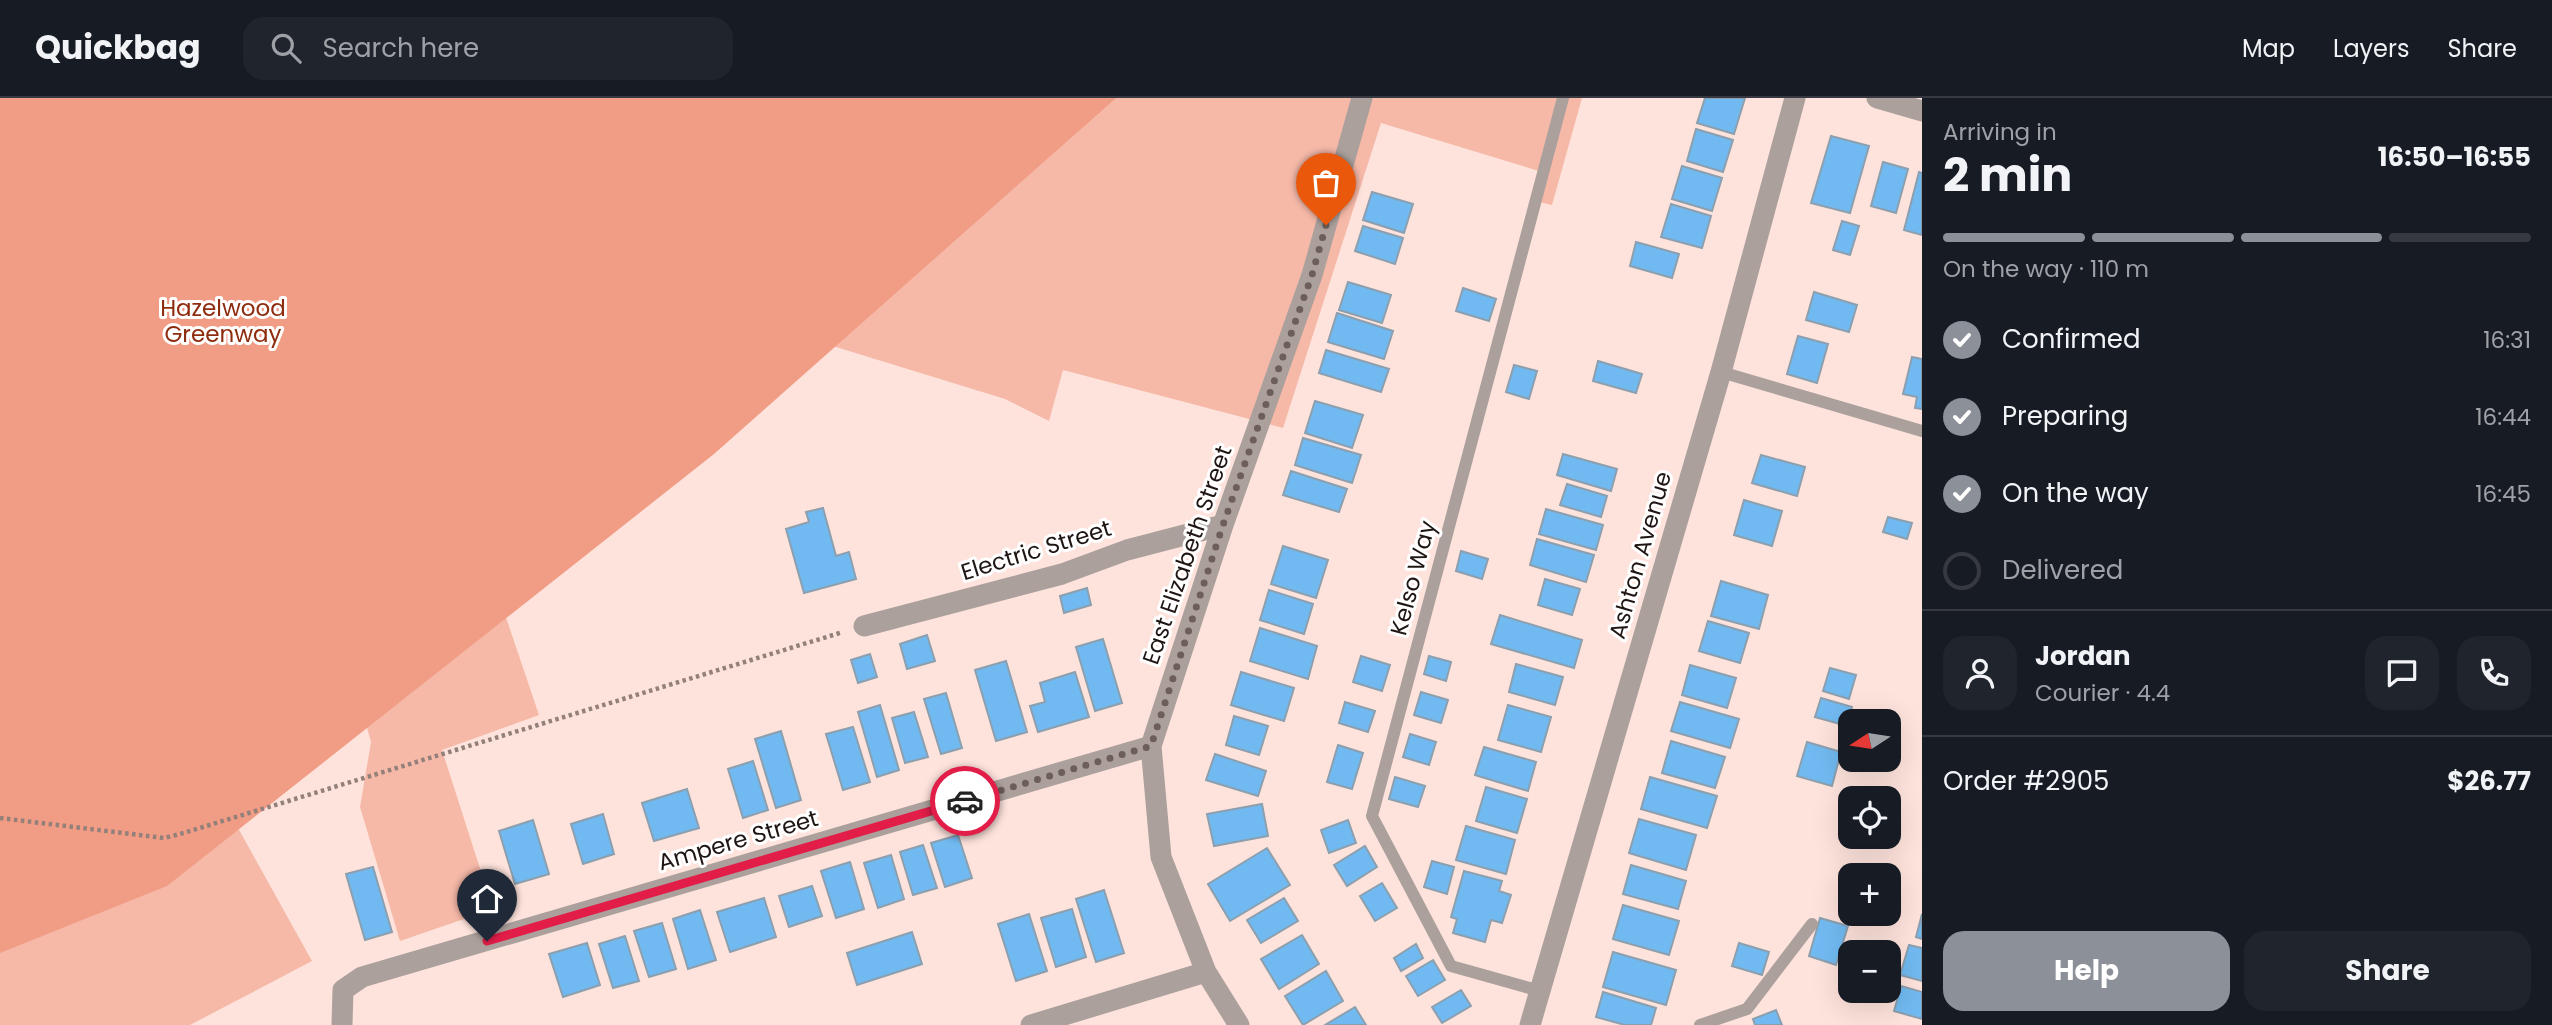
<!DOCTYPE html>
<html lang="en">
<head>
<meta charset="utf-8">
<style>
  body { margin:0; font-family:Poppins,sans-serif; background:#20242c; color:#f1f3f6; height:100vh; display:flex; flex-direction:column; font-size:26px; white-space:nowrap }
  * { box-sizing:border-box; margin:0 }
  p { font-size:23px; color:#9ea1a6 }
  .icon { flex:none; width:38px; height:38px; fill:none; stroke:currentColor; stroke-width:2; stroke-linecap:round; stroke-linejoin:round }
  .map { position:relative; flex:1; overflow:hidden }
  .sheet { display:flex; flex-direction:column; background:#171b24; width:630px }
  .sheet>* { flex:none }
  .needle { width:46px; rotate:258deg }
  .buttons { position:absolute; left:1838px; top:611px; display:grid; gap:14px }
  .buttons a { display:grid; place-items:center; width:63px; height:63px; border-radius:14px; background:#171b24; box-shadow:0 7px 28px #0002; font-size:35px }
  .pin { position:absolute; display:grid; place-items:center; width:60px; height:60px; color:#fff; margin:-72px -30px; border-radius:50% 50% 50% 0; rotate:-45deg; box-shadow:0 0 7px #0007 }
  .pin .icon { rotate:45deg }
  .courier { position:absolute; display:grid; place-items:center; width:70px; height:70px; margin:-35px; border:5px solid #e11d48; border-radius:50%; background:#fff; color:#222; box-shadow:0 2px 9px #0007 }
  .summary em { font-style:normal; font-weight:700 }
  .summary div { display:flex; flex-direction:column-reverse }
  .summary { display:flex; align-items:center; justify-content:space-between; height:119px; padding:0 21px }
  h1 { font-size:46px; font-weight:700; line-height:52px }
  .bar { display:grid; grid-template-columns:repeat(4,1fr); gap:10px 7px; align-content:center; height:84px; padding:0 21px }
  .bar i { height:9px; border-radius:5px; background:#363941 }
  .bar .selected { background:#8c9099 }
  .bar p { grid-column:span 4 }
  .line { display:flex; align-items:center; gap:18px; padding:0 21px; border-top:2px solid #363941 }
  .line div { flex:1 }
  .round { display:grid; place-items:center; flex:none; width:74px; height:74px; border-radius:21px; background:#20242c }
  ol { padding:0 21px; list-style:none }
  li { display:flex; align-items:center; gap:21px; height:77px }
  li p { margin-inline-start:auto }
  li .icon { padding:7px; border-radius:50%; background:#8c9099; color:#fff; stroke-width:4 }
  li:last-child { color:#9ea1a6 }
  li i { width:38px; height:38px; border:4px solid #363941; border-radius:50% }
  .action { display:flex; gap:14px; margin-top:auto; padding:14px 21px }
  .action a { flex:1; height:80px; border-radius:21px; background:#8c9099; color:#fff; font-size:28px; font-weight:700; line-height:80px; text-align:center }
  .action a+a { background:#20242c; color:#f1f3f6 }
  header { display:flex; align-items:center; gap:42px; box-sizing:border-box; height:98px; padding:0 35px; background:#171b24; border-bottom:2px solid #363941 }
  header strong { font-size:33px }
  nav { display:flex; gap:38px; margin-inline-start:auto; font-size:24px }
  .search { width:490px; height:63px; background:#20242c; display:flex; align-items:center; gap:18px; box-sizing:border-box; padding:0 24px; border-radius:21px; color:#9ea1a6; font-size:26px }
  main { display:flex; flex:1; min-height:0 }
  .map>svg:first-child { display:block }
  .green { fill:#f6b9a8 }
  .forest { fill:#f19c84 }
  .building { fill:#71baf1; stroke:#8c9fae; stroke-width:2 }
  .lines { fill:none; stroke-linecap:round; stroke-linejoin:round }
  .path { stroke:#93807b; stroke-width:4.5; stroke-dasharray:3.5 3.5; stroke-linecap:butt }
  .lane { stroke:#aba09c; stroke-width:12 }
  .street { stroke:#aba09c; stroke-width:21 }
  .done { stroke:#6d5e59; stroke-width:7; stroke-dasharray:0 12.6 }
  .route { stroke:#e11d48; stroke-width:9 }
  .labels { text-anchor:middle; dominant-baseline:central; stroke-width:6; stroke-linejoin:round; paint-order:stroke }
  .park-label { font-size:23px; fill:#8e2c0e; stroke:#fff }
  .street-label { font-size:23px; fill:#1f1613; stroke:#fff }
</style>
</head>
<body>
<header>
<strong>Quickbag</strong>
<div class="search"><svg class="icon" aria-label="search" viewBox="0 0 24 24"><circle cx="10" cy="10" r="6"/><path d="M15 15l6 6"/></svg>Search here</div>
<nav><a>Map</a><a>Layers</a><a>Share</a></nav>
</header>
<main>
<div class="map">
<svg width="1922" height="927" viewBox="0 0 1922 927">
  <rect width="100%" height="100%" fill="#fee3dc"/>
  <path class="green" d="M0 0H1582L1552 107 1530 102 1539 73 1381 25 1283 330 1063 272 1049 323 1005 301 709 210 447 345 539 617 442 652 493 811 400 843 360 709 371 644 311 429 124 525 312 863 190 927H0Z"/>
  <path class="forest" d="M0 0H1116L714 356 167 788 0 855Z"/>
  <path class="building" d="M1705 0H1745L1734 36 1697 25Z
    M1696 31 1733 42 1723 74 1687 63Z
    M1831 38 1869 48 1850 115 1811 105Z
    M1883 64 1908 71 1896 115 1871 108Z
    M1682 68 1722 80 1712 113 1672 101Z
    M1919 74 1922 75V137L1904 132Z
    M1372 94 1413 106 1404 135 1363 122Z
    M1671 106 1711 118 1702 150 1661 139Z
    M1842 123 1859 128 1850 157 1833 152Z
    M1363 128 1403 140 1395 166 1355 153Z
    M1636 144 1679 156 1672 180 1630 168Z
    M1348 184 1391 197 1382 225 1339 212Z
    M1463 190 1496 201 1489 223 1456 213Z
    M1814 194 1857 207 1849 234 1806 222Z
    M1337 215 1393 233 1384 261 1328 244Z
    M1798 238 1828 246 1817 285 1787 276Z
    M1326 252 1389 271 1381 294 1319 275Z
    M1912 259 1922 261V311L1915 310 1917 299 1903 296Z
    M1598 263 1642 276 1636 295 1593 283Z
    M1514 267 1537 273 1529 301 1506 294Z
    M1315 303 1363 317 1352 350 1305 335Z
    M1303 340 1361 357 1352 385 1295 367Z
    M1563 356 1617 371 1611 393 1557 377Z
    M1761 357 1805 369 1797 398 1752 385Z
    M1291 373 1347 391 1339 414 1283 397Z
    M1567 386 1607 398 1601 419 1560 407Z
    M1744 402 1782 413 1772 448 1734 437Z
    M823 410 836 458 849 454 856 481 804 495 786 431 809 424 806 414Z
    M1546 411 1603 427 1596 452 1539 436Z
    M1888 419 1912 425 1907 441 1883 434Z
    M1537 441 1594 457 1586 484 1530 467Z
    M1283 448 1328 462 1316 500 1271 486Z
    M1461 453 1488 461 1482 481 1456 473Z
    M1545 481 1580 491 1572 517 1538 507Z
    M1721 483 1768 497 1759 531 1711 518Z
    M1087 490 1091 507 1064 515 1060 498Z
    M1269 492 1313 506 1304 536 1260 522Z
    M1500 517 1582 542 1574 570 1491 546Z
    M1708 523 1749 535 1740 565 1699 553Z
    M1260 530 1317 548 1308 581 1250 563Z
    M927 537 935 563 907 571 900 546Z
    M1103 541 1122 605 1095 613 1076 549Z
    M870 556 877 579 858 585 851 562Z
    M1361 558 1390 567 1382 593 1353 584Z
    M1429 558 1451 564 1446 583 1424 576Z
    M1006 563 1027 634 996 643 975 572Z
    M1516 566 1563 579 1555 607 1509 594Z
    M1690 567 1736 580 1727 610 1682 597Z
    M1830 570 1856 577 1849 601 1823 593Z
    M1075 574 1089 619 1038 634 1030 608 1045 604 1040 585Z
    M1241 574 1294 590 1284 623 1231 607Z
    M1421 594 1448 602 1441 625 1414 617Z
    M946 595 962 650 941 656 924 601Z
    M1821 600 1852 609 1847 628 1815 619Z
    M1345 604 1375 613 1368 634 1339 625Z
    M1680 604 1739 621 1730 650 1671 633Z
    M880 607 899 672 877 679 858 614Z
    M1508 607 1551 619 1541 654 1498 642Z
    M914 614 928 659 905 665 892 620Z
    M1234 618 1268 628 1259 657 1226 647Z
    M853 629 870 684 843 692 826 636Z
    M781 633 801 702 776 710 755 641Z
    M1410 636 1436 644 1429 667 1403 659Z
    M1671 643 1725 659 1715 690 1662 675Z
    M1807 644 1841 654 1832 688 1797 678Z
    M1338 647 1363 655 1352 691 1327 684Z
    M1484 649 1536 664 1528 693 1475 677Z
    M1215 656 1266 673 1258 698 1206 682Z
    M753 663 768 712 743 720 728 671Z
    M1395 679 1425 688 1418 709 1389 701Z
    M1650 679 1717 698 1707 730 1641 711Z
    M1486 689 1527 701 1517 735 1476 723Z
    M687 691 699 730 654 743 642 705Z
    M1262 706 1268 738 1214 748 1207 716Z
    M603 716 614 756 583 766 571 726Z
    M1639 721 1696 737 1686 772 1629 755Z
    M533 722 549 776 515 786 499 733Z
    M1348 722 1356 745 1329 755 1321 732Z
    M1466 728 1515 742 1506 776 1456 762Z
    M958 737 972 780 945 789 931 745Z
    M923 747 937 790 913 797 900 754Z
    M1365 748 1377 769 1347 788 1334 767Z
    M1267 750 1290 787 1230 823 1208 786Z
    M891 757 904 801 878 810 864 765Z
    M1432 763 1454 769 1447 796 1424 789Z
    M850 764 864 811 836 820 821 773Z
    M1631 767 1686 783 1678 811 1623 796Z
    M373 769 392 834 365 842 346 776Z
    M1464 773 1502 783 1499 793 1511 797 1502 825 1491 822 1485 844 1453 835 1457 821 1451 819Z
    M1382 785 1397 810 1375 823 1360 798Z
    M812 788 822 818 789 829 779 798Z
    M1104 792 1124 855 1096 864 1076 801Z
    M764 800 776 839 730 854 717 814Z
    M1284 800 1298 823 1261 845 1247 822Z
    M1623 807 1679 823 1669 857 1613 841Z
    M1072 811 1086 859 1056 869 1041 820Z
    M700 812 716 862 688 871 673 821Z
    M1029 816 1047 873 1016 883 998 826Z
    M1922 816V841L1916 839Z
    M1820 820 1848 828 1836 867 1809 858Z
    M662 825 676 871 649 879 634 833Z
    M912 834 922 866 857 887 847 855Z
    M1302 837 1319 866 1279 891 1261 861Z
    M625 838 639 883 613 890 599 846Z
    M587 845 600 887 563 899 549 856Z
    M1739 845 1769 854 1762 877 1732 868Z
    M1416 846 1423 860 1401 873 1394 860Z
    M1909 847 1922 850V883L1900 877Z
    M1613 854 1676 872 1666 907 1603 889Z
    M1433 862 1445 882 1418 898 1406 878Z
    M1326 873 1343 903 1303 927 1285 898Z
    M1901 888 1922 894V921L1894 913Z
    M1461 892 1471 908 1442 925 1432 909Z
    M1603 894 1656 910 1651 927H1625L1596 919Z
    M1355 909 1366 927H1325Z
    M1776 912 1782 927H1755L1753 921Z"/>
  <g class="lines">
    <path class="path" d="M0 720 164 740 180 736 843 534"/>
    <path class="lane" d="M1721 274 1922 333
      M1540 893 1451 868 1372 718 1563 0
      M1700 927 1747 911 1812 826"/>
    <path class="street" d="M1877 0 1922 13
      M864 528 1062 476 1127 452 1223 427
      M342 927 343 892 362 879 1151 648
      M1031 927 1206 874
      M1239 927 1206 874 1161 759 1151 648 1223 427 1312 177 1362 0
      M1530 927 1721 274 1795 0"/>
  </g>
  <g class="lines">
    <path class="done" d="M965 703 1151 648 1223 427 1312 177 1326 127"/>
    <path class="route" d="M487 843 965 703"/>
  </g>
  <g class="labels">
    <g class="park-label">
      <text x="223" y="210">Hazelwood<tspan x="223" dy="26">Greenway</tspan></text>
    </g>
    <g class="street-label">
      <text transform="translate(1036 452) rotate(-17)">Electric Street</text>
      <text transform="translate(1187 457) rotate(-71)">East Elizabeth Street</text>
      <text transform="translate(1640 457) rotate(-74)">Ashton Avenue</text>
      <text transform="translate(1413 480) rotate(-75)">Kelso Way</text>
      <text transform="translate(738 742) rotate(-16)">Ampere Street</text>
    </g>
  </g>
</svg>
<div class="buttons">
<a><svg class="needle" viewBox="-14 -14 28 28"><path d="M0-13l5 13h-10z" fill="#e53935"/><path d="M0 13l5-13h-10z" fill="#9ea1a6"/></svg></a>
<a><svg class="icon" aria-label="locate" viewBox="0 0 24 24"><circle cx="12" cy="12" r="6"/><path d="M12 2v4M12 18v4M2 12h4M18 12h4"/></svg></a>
<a>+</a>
<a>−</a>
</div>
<div class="pin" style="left:1326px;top:127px;background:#ea580c"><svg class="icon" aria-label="bag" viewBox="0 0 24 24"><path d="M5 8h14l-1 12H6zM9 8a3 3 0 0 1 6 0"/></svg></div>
<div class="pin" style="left:487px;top:843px;background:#1f2937"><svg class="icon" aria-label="home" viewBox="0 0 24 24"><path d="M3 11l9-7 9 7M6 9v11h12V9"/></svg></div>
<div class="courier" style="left:965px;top:703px"><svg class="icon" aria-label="car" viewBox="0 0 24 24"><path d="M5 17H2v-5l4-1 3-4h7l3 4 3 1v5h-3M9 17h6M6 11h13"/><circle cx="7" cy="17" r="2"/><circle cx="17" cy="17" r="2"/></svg></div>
</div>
<section class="sheet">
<div class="summary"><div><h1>2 min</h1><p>Arriving in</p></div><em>16:50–16:55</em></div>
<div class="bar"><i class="selected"></i><i class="selected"></i><i class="selected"></i><i></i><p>On the way · 110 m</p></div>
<ol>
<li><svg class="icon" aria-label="check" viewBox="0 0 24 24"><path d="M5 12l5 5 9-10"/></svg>Confirmed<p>16:31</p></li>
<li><svg class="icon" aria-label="check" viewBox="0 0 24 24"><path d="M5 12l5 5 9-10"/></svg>Preparing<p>16:44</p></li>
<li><svg class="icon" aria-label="check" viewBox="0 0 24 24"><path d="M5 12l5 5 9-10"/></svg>On the way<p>16:45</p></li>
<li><i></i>Delivered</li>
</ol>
<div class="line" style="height:126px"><a class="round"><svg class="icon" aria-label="person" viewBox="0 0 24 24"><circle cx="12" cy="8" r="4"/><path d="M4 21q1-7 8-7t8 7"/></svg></a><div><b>Jordan</b><p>Courier · 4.4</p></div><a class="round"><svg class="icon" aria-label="chat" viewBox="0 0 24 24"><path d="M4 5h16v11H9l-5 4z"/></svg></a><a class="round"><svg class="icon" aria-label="phone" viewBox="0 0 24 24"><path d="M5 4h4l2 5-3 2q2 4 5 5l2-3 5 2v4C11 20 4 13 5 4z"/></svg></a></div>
<div class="line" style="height:91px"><div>Order #2905</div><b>$26.77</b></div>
<div class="action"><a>Help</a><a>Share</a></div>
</section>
</main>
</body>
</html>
